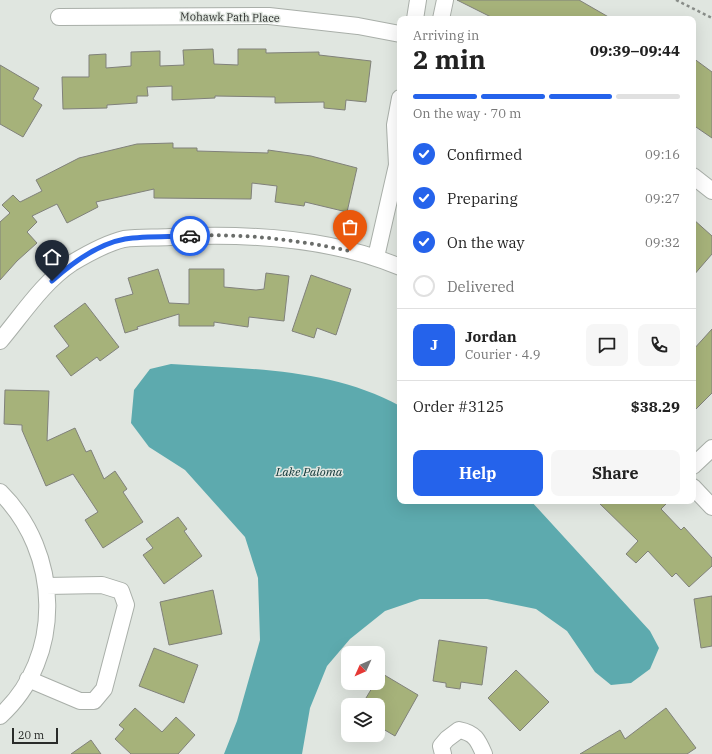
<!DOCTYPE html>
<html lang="en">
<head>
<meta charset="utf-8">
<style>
  body { margin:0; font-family:"IBM Plex Serif",serif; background:#f6f6f6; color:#222; height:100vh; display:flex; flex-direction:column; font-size:15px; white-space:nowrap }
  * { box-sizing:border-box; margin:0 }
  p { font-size:13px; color:#767676 }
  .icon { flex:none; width:22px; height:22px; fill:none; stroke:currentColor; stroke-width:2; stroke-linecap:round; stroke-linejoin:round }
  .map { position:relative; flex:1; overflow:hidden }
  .side { position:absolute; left:397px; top:16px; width:299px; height:488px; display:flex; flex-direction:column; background:#fff; border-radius:8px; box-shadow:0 4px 16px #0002 }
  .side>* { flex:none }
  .needle { width:26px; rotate:225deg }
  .fabs { position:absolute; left:341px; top:646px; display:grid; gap:8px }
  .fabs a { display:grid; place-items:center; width:44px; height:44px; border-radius:8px; background:#fff; box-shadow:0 4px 16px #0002; font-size:20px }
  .scale { position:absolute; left:12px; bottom:10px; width:46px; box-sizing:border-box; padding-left:4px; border:2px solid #2a2c2a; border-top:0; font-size:11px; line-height:14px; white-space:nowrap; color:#2a2c2a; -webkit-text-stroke:3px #e0e6e0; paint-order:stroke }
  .pin { position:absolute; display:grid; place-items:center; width:34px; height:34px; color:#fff; margin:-41px -17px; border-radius:50% 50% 50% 0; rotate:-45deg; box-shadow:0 0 4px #0007 }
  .pin .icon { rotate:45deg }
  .courier { position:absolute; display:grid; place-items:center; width:40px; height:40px; margin:-20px; border:3px solid #2563eb; border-radius:50%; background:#fff; color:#222; box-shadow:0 1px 5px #0007 }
  .summary em { font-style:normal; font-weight:700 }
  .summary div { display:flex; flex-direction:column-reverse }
  .summary { display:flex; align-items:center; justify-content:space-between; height:68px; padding:0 16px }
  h1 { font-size:26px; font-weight:700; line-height:30px }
  .bar { display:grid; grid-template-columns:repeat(4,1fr); gap:6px 4px; align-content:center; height:48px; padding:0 16px }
  .bar i { height:5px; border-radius:3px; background:#e0e0e0 }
  .bar .current { background:#2563eb }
  .bar p { grid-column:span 4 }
  .line { display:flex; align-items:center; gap:10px; padding:0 16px; border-top:1px solid #e0e0e0 }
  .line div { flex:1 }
  .round { display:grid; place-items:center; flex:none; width:42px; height:42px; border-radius:8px; background:#f6f6f6 }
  ol { padding:0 16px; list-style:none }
  li { display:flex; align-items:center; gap:12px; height:44px }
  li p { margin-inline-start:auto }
  li .icon { padding:4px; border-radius:50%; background:#2563eb; color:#fff; stroke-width:4 }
  li:last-child { color:#767676 }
  li i { width:22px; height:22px; border:2px solid #e0e0e0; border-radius:50% }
  .button { display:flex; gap:8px; margin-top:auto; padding:8px 16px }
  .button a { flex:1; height:46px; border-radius:8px; background:#2563eb; color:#fff; font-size:16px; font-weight:700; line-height:46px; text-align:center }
  .button a+a { background:#f6f6f6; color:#222 }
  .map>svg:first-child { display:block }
  .water { fill:#5daaae }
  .building { fill:#a6b27a; stroke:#80817a }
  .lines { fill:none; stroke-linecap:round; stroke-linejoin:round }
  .minor-casing { stroke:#a9afa9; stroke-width:18 }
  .path { stroke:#888c88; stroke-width:2.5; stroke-dasharray:3 3; stroke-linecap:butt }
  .minor { stroke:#fff; stroke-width:16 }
  .done { stroke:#6a6d6a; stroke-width:4; stroke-dasharray:0 7.2 }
  .route { stroke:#2563eb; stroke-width:5 }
  .labels { text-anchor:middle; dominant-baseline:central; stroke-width:3; stroke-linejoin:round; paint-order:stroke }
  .street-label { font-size:11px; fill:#2a2c2a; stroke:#e0e6e0 }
  .water-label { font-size:12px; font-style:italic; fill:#0a3234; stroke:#e0e6e0 }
</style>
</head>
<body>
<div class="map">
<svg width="712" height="754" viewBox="0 0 712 754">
  <rect width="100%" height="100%" fill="#e0e6e0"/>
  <path class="water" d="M171 364C248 369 331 368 400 406V501H531L650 631 659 648 650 669 631 683 611 685 595 672 567 631 536 609 487 599H420L385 611 350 639 327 666 310 708 302 754H224L237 721 260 640 258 578 245 537 185 470 149 447 131 423 134 390 150 369Z"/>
  <path class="building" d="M457 0H579L612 19H495Z
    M213 49 214 64 238 65V49H266V53L319 52V55L371 61 366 102 346 100 345 110 324 108V102L275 103V97L215 96V98L172 100V86L147 87 148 96H137V103L107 105V108L63 109 62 77H89V55L106 54V68L131 66V52L160 51V66L184 65 183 50Z
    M693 58 712 72V138L693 125Z
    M0 65 39 88 33 99 42 105 23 137 0 124Z
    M173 143V148H197V151L268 153V150L311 156 357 168 347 212 305 202 304 206 275 202 277 186 252 183 251 199 154 198V189L96 202 98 207 67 223 57 204 32 216 37 222 27 232 37 243 17 261 0 280V222L10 213 2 205 13 195 20 202 42 191 36 180 79 158 137 144Z
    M693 219 712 236V254L693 276Z
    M158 269 169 303 189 304V269H224V287L256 290 264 289 266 273 289 276 284 321 249 317 248 327 214 322V326H179V314L137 327 138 329 125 333 115 299 133 294 128 278Z
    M311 275 351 289 336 335 317 328 314 338 292 331Z
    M85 303 119 347 100 361 97 357 71 376 56 356 69 346 54 326Z
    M712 329V393L693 412V350Z
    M5 390 49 391 47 441 75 428 86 452 91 450 104 479 115 471 127 489 123 492 143 522 103 548 85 520 98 512 73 474 46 486 22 430V425L4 424Z
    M597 501H669L661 509 681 530 684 527 712 558V566L689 587 676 573 672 577 648 551 636 563 626 554 638 541Z
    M178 517 187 529 184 531 202 556 164 584 143 555 153 548 146 539Z
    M213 590 222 634 169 645 160 602Z
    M712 596V646L701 648 694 599Z
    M439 640 487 647 482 685 461 682 460 689 446 687V683L433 681Z
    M154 648 198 665 184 703 139 686Z
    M516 670 549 702 520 731 488 698Z
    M381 673 418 695 395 736 378 726V705H368L371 701 366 698 375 683H378Z
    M135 708 162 732 176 717 195 735 178 754H131L115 739 124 729 119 725Z
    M666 708 696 748 687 754H580L620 730 625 739Z
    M91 740 101 754H71Z"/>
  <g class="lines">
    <g class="minor-casing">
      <path id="minor" d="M59 17 269 16 358 26 400 34
        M415 19 418 0
        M441 19 445 0
        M397 165 395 125 400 98
        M693 176 712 191
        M376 257 397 165 400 159
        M0 341C22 315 43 282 72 263 87 254 107 243 124 239 139 237 155 238 170 237 246 233 329 237 400 267
        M693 466 712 448
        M693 487 712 507
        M0 492C61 552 65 657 0 716
        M28 679 80 701H94L104 689 126 605 121 591 102 585 46 586
        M443 754 441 746 447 739 459 730C475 733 478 740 484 754"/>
    </g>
    <path class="path" d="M676 0 712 18"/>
    <use href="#minor" class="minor"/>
  </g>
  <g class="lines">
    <path class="done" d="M190 236C244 233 297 240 350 251"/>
    <path class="route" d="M52 281C72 263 97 244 125 239 145 236 169 237 190 236"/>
  </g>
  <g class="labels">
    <g class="street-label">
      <text transform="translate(230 17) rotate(1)">Mohawk Path Place</text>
    </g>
    <g class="water-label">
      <text x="309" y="471">Lake Paloma</text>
    </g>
  </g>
</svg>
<div class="fabs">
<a><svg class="needle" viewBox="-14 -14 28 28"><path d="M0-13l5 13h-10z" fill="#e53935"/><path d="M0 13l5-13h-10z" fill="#767676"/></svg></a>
<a><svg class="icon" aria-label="layers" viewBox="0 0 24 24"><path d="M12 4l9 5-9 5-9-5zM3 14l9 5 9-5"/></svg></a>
</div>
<div class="scale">20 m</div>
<div class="pin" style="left:350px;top:251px;background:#ea580c"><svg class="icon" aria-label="bag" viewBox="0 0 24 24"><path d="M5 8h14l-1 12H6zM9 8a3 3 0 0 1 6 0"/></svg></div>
<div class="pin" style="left:52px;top:281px;background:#1f2937"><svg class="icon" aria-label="home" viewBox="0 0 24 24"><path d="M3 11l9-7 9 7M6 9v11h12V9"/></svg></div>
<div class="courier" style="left:190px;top:236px"><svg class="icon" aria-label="car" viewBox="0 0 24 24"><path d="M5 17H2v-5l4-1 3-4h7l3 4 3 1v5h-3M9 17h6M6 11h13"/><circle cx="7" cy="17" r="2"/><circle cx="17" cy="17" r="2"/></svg></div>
<section class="side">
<div class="summary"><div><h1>2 min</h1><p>Arriving in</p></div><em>09:39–09:44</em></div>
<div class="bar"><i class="current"></i><i class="current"></i><i class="current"></i><i></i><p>On the way · 70 m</p></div>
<ol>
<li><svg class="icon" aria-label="check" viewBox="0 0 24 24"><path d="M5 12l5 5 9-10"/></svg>Confirmed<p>09:16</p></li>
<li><svg class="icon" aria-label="check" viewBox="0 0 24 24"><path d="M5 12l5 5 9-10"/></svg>Preparing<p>09:27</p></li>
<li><svg class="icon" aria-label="check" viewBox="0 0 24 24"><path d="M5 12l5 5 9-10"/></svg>On the way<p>09:32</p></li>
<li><i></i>Delivered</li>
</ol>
<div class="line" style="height:72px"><b class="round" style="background:#2563eb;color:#fff">J</b><div><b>Jordan</b><p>Courier · 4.9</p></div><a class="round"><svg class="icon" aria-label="chat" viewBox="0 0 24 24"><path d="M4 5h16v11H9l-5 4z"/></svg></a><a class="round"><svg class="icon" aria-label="phone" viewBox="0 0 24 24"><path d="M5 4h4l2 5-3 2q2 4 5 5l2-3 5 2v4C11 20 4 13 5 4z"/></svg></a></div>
<div class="line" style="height:52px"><div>Order #3125</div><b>$38.29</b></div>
<div class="button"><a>Help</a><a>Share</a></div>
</section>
</div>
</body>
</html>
